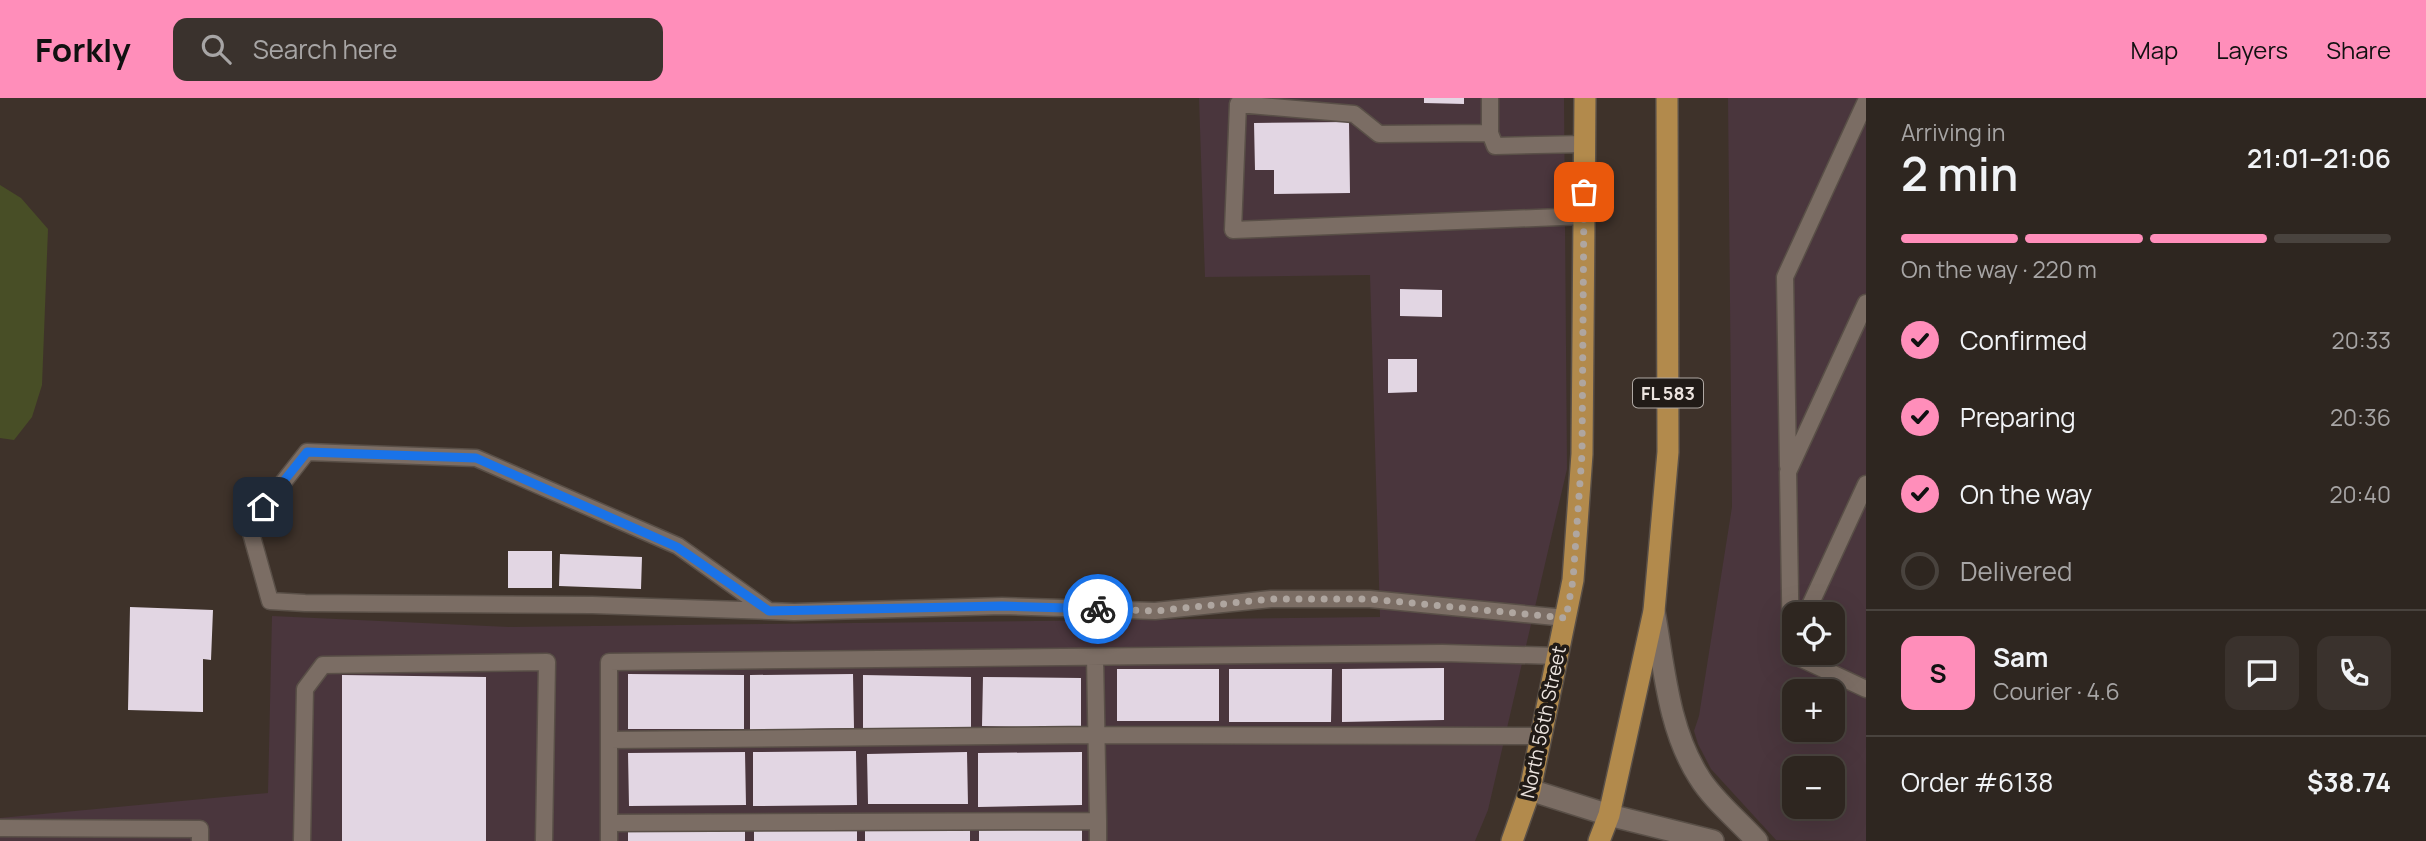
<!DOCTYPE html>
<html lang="en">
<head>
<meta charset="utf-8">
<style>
  body { margin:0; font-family:Manrope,sans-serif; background:#3a322d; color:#f1f3f6; height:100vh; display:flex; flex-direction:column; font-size:26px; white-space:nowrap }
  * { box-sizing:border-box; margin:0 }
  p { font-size:23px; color:#a7a5a5 }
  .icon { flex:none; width:38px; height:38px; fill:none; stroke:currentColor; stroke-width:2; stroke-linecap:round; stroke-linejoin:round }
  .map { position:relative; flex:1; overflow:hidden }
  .side { display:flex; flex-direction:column; background:#2e2620; width:560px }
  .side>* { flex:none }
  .buttons { position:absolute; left:1782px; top:504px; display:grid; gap:14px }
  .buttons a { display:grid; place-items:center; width:63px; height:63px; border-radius:14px; background:#2e2620; box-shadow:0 7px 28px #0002,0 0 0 2px #49433e; font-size:35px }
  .pin { position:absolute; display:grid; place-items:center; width:60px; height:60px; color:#fff; margin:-30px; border-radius:14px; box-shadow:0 4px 10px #0006 }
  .courier { position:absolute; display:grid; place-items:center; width:70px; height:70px; margin:-35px; border:5px solid #1a73e8; border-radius:50%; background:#fff; color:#222; box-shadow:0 2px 9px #0007 }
  .summary em { font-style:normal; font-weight:600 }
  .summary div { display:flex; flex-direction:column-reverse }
  .summary { display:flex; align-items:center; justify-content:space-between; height:119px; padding:0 35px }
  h1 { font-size:46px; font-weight:600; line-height:52px }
  .bar { display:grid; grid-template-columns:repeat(4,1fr); gap:10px 7px; align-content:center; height:84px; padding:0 35px }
  .bar i { height:9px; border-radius:5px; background:#49433e }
  .bar .active { background:#ff8eba }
  .bar p { grid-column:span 4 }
  .line { display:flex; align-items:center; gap:18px; padding:0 35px; border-top:2px solid #49433e }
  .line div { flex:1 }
  .round { display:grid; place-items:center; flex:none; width:74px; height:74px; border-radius:14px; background:#3a322d }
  ol { padding:0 35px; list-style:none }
  li { display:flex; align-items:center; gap:21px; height:77px }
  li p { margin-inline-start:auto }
  li .icon { padding:7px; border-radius:50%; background:#ff8eba; color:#111; stroke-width:4 }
  li:last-child { color:#a7a5a5 }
  li i { width:38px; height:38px; border:4px solid #49433e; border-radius:50% }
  header { display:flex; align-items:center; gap:42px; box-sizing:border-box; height:98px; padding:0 35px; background:#ff8eba; color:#111 }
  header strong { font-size:33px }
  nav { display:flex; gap:38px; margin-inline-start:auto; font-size:24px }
  .search { width:490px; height:63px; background:#3a322d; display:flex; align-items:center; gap:18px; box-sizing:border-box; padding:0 24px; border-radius:14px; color:#a7a5a5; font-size:26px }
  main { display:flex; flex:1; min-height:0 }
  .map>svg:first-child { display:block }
  .commercial { fill:#4a363d; fill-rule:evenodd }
  .green { fill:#484e26 }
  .building { fill:#e2d6e3 }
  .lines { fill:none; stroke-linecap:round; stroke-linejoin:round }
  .lane-casing { stroke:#594f47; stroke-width:19 }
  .secondary-casing { stroke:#594f47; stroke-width:24 }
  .primary-casing { stroke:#594f47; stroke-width:24 }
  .lane { stroke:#7b6d64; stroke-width:16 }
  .secondary { stroke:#7b6d64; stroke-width:21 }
  .primary { stroke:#b28a4c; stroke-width:21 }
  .done { stroke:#afa6a0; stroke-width:7; stroke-dasharray:0 12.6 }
  .route { stroke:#1a73e8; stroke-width:9 }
  .labels { text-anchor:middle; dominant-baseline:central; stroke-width:7; stroke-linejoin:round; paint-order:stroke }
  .shield { fill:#211b17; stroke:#afa8a3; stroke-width:2 }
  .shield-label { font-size:18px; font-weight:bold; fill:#ece4df }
  .street-label { font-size:19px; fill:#ece4df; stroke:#211b17 }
</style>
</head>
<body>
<header>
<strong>Forkly</strong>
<div class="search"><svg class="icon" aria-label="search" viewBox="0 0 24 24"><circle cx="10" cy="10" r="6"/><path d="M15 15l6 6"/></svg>Search here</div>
<nav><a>Map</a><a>Layers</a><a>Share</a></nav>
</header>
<main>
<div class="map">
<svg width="1866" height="743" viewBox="0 0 1866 743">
  <rect width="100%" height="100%" fill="#3e322a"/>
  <path class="commercial" d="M1199 0H1564L1567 371 1488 712 1475 743H0V720L268 695 272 518 509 529 1380 519 1370 177 1205 179Z
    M1728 0H1866V743L1776 742 1711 671 1698 646 1694 633 1699 618 1732 409ZM1794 516H1832V555H1794ZM1794 593H1832V632H1794ZM1794 670H1832V709H1794Z"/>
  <path class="green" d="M0 87 21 100 48 131 42 287 32 319 14 342 0 340Z"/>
  <path class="building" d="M1424 0H1464V6L1424 5Z
    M1349 24 1350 95 1274 96V72H1255L1254 25Z
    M1400 191 1442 192V219L1400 218Z
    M1388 261H1417V294L1388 295Z
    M508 453H552V490H508Z
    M560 456 642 459 641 491 559 488Z
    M130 509 213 512 211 562 203 561V614L128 612Z
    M1444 570V622L1342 624V571Z
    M1117 571H1219V623H1117Z
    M1229 571H1332L1331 624H1229Z
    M628 576 744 577V631H628Z
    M853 576 854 630 750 632V577Z
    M342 577 486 579V743H342Z
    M863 577 971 579V632L863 630Z
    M983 579 1081 580V630L982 628Z
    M856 653 857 707 753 708V654Z
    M745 654 746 707 629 708 628 655Z
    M967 654 968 706H868L867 656Z
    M1082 654V707L978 709V655Z
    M745 731V743H628V733Z
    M754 731 857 732V743H754Z
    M865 731H970V743H865Z
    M979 731H1082V743H979Z"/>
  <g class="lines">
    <g class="lane-casing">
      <path id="lane" d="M1490 0V35L1379 36 1354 16 1238 6 1233 132 1584 118
        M1490 35 1495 48 1585 46
        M1866 205 1788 374 1791 556 1866 591
        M1788 368 1785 179 1866 3
        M769 513 678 448 476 360 307 354 249 428 270 503 305 505 592 507 769 513 794 514 1002 508 1155 513 1271 501H1370L1566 520
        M1806 516 1866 386
        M1095 559 1098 723 609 725V564L1442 555 1558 558
        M609 642 1096 637 1542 638
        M1098 723V743
        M609 725V743
        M0 730 200 731V743
        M302 743 305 591 323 567 547 564 544 743"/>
    </g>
    <g class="secondary-casing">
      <path id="secondary" d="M1654 513C1664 568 1668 631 1699 679 1712 701 1739 723 1757 743
        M1530 692 1609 717 1713 743"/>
    </g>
    <g class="primary-casing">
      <path id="primary" d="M1512 743 1530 692 1573 482 1582 356 1585 0
        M1599 743 1609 717 1654 513 1668 354 1667 0"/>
    </g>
    <use href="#lane" class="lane"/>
    <use href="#secondary" class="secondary"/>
    <use href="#primary" class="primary"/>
  </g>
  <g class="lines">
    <path class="done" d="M1098 511 1155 513 1271 501H1370L1566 520 1573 482 1582 356 1584 94"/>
    <path class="route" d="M263 409 307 354 476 360 677 449 769 513 1002 508 1098 511"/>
  </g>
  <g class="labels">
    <rect class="shield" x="1633" y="280.5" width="70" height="29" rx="5"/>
    <g class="shield-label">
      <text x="1668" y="295">FL 583</text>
    </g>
    <g class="street-label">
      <text transform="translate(1543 624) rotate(-78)">North 56th Street</text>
    </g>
  </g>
</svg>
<div class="buttons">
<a><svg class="icon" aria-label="locate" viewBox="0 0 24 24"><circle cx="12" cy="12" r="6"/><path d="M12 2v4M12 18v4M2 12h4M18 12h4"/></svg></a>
<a>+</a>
<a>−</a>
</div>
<div class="pin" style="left:1584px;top:94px;background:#ea580c"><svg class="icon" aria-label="bag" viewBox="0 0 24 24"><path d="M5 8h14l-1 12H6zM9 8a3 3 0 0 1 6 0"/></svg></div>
<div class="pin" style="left:263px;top:409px;background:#1f2937"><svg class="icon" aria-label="home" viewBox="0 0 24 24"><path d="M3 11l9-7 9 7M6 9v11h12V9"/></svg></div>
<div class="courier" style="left:1098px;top:511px"><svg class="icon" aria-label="bike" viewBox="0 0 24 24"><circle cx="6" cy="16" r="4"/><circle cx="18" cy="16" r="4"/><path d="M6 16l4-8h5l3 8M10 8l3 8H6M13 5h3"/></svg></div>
</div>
<section class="side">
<div class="summary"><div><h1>2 min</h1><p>Arriving in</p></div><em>21:01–21:06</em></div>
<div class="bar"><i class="active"></i><i class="active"></i><i class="active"></i><i></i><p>On the way · 220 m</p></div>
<ol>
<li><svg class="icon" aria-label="check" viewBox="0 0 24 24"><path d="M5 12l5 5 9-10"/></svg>Confirmed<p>20:33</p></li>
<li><svg class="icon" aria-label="check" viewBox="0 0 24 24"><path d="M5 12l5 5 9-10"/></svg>Preparing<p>20:36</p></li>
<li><svg class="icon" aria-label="check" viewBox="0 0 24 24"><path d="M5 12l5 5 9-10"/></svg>On the way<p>20:40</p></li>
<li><i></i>Delivered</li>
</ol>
<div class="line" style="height:126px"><b class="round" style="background:#ff8eba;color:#111">S</b><div><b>Sam</b><p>Courier · 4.6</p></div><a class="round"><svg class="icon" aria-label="chat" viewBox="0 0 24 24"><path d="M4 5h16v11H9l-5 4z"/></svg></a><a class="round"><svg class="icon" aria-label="phone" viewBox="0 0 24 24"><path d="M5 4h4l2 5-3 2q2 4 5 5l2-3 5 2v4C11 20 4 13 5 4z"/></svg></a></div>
<div class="line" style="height:91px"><div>Order #6138</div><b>$38.74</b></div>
</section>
</main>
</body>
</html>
